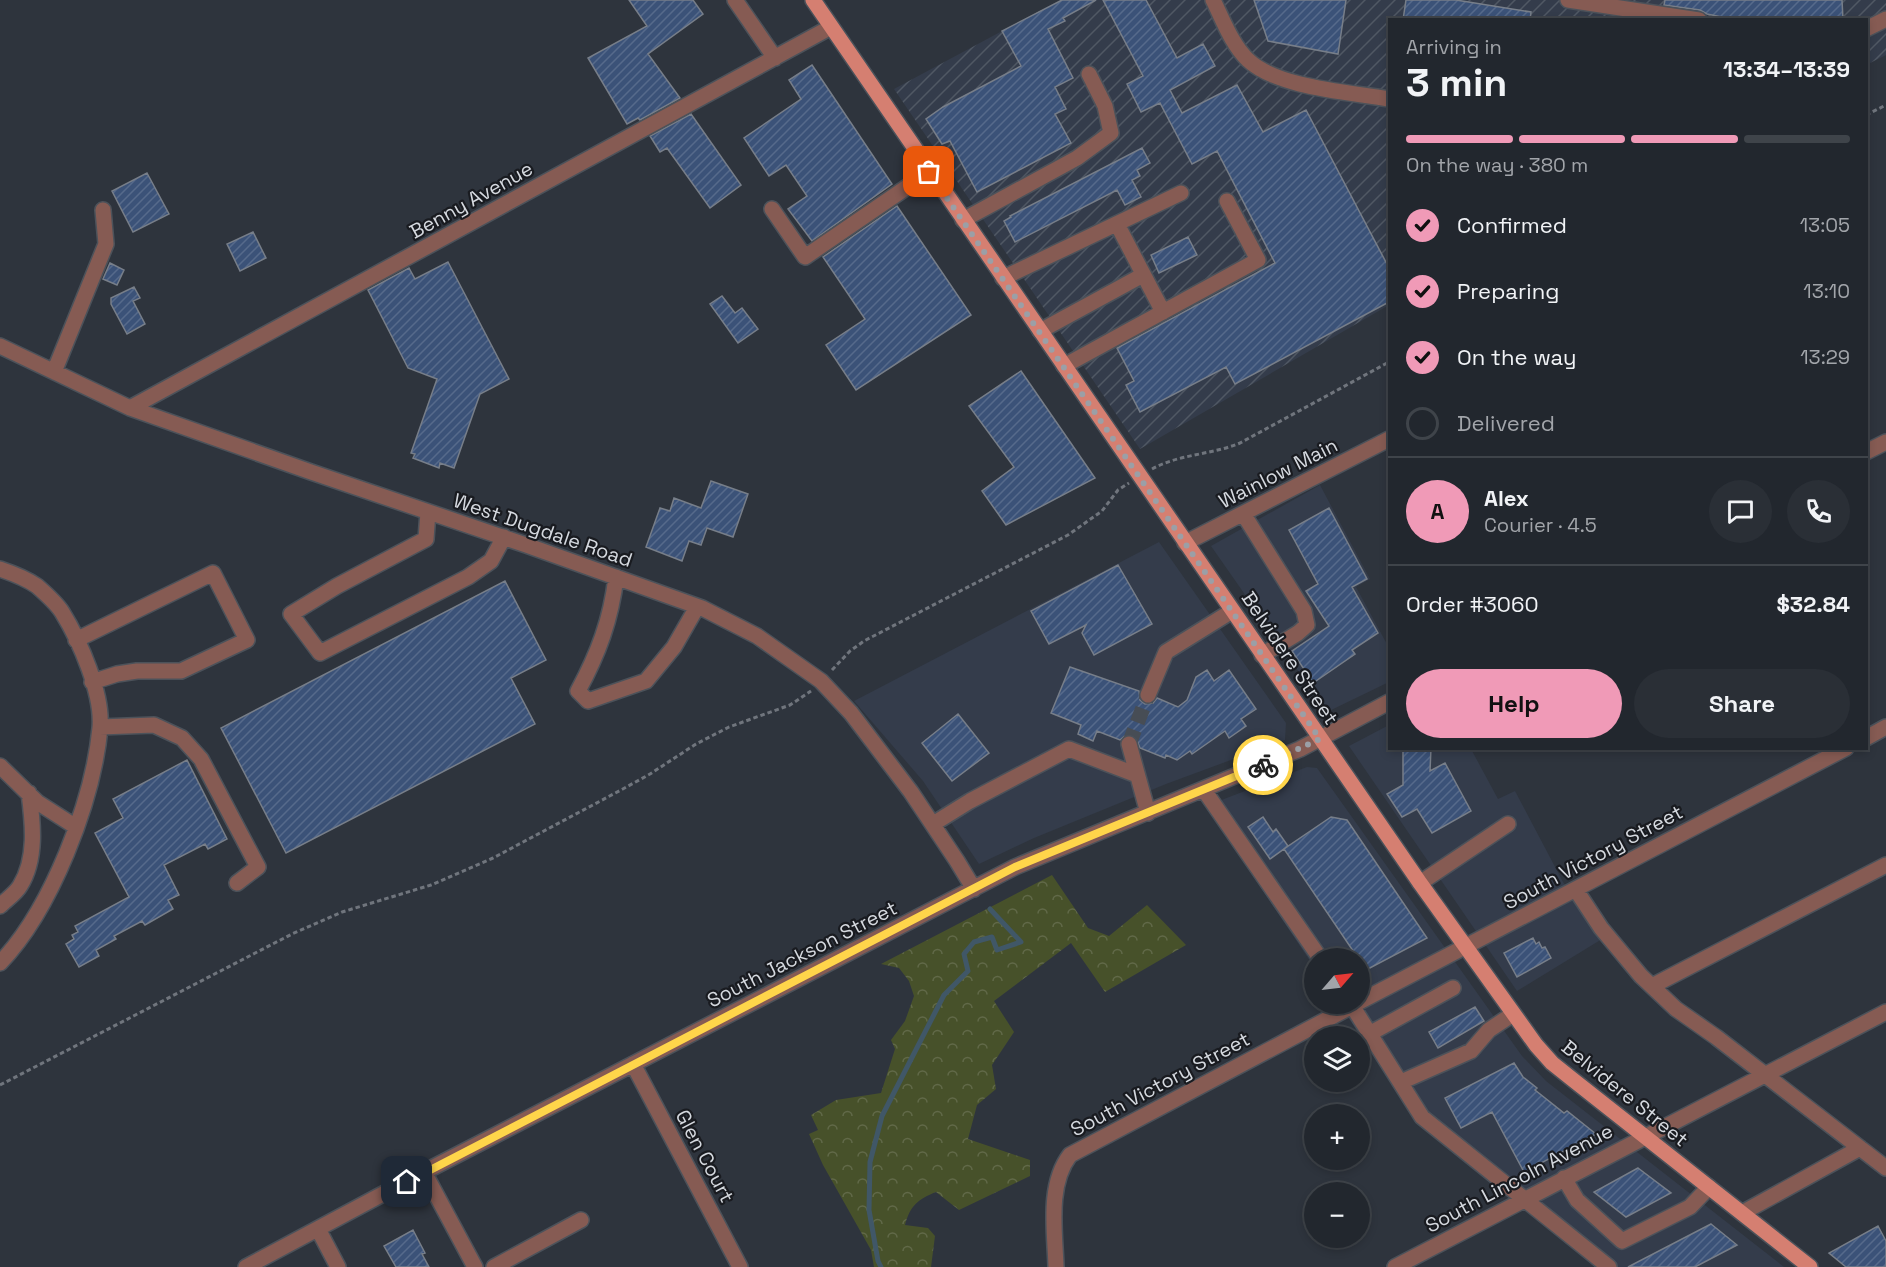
<!DOCTYPE html>
<html lang="en">
<head>
<meta charset="utf-8">
<style>
  body { margin:0; font-family:"Space Grotesk",sans-serif; background:#2a2f36; color:#f1f3f6; height:100vh; display:flex; flex-direction:column; font-size:22px; white-space:nowrap }
  * { box-sizing:border-box; margin:0 }
  p { font-size:20px; color:#a2a5aa }
  .icon { flex:none; width:33px; height:33px; fill:none; stroke:currentColor; stroke-width:2; stroke-linecap:round; stroke-linejoin:round }
  .map { position:relative; flex:1; overflow:hidden }
  .drawer { position:absolute; left:1388px; top:18px; width:480px; height:732px; display:flex; flex-direction:column; background:#22272e; border-radius:0px; box-shadow:0 3px 9px #0003,0 0 0 2px #3f444a }
  .drawer>* { flex:none }
  .needle { width:39px; rotate:62deg }
  .fabs { position:absolute; left:1304px; top:948px; display:grid; gap:12px }
  .fabs a { display:grid; place-items:center; width:66px; height:66px; border-radius:50%; background:#22272e; box-shadow:0 3px 9px #0003,0 0 0 2px #3f444a; font-size:30px }
  .pin { position:absolute; display:grid; place-items:center; width:51px; height:51px; color:#fff; margin:-26px; border-radius:12px; box-shadow:0 3px 9px #0006 }
  .courier { position:absolute; display:grid; place-items:center; width:60px; height:60px; margin:-30px; border:4px solid #ffd54a; border-radius:50%; background:#fff; color:#222; box-shadow:0 2px 8px #0007 }
  .head em { font-style:normal; font-weight:600 }
  .head div { display:flex; flex-direction:column-reverse }
  .head { display:flex; align-items:center; justify-content:space-between; height:102px; padding:0 18px }
  h1 { font-size:39px; font-weight:600; line-height:45px }
  .bar { display:grid; grid-template-columns:repeat(4,1fr); gap:9px 6px; align-content:center; height:72px; padding:0 18px }
  .bar i { height:8px; border-radius:4px; background:#3f444a }
  .bar .current { background:#f09ab7 }
  .bar p { grid-column:span 4 }
  .line { display:flex; align-items:center; gap:15px; padding:0 18px; border-top:2px solid #3f444a }
  .line div { flex:1 }
  .round { display:grid; place-items:center; flex:none; width:63px; height:63px; border-radius:32px; background:#2a2f36 }
  ol { padding:0 18px; list-style:none }
  li { display:flex; align-items:center; gap:18px; height:66px }
  li p { margin-inline-start:auto }
  li .icon { padding:6px; border-radius:50%; background:#f09ab7; color:#111; stroke-width:4 }
  li:last-child { color:#a2a5aa }
  li i { width:33px; height:33px; border:3px solid #3f444a; border-radius:50% }
  .action { display:flex; gap:12px; margin-top:auto; padding:12px 18px }
  .action a { flex:1; height:69px; border-radius:36px; background:#f09ab7; color:#111; font-size:24px; font-weight:600; line-height:69px; text-align:center }
  .action a+a { background:#2a2f36; color:#f1f3f6 }
  .map>svg:first-child { display:block }
  .built { fill:#343c4b }
  .industrial { fill:url(#industrial-furrows) }
  .forest { fill:url(#forest-crowns) }
  .lines { fill:none; stroke-linecap:round; stroke-linejoin:round }
  .stream { stroke:#405767; stroke-width:5 }
  .building { fill:url(#building-hatch); stroke:#777e89; stroke-width:1.5 }
  .minor-tunnel { stroke:#474d55; stroke-width:15; stroke-dasharray:15 8; stroke-linecap:butt }
  .minor-casing { stroke:#4c525a; stroke-width:18 }
  .major-casing { stroke:#4c525a; stroke-width:18 }
  .path { stroke:#70757d; stroke-width:3; stroke-dasharray:4.5 3; stroke-linecap:butt }
  .minor { stroke:#865b53; stroke-width:15 }
  .major { stroke:#d57f71; stroke-width:15 }
  .done { stroke:#9b9fa6; stroke-width:6; stroke-dasharray:0 10.8 }
  .route { stroke:#ffd54a; stroke-width:8 }
  .labels { text-anchor:middle; dominant-baseline:central; stroke-width:4.5; stroke-linejoin:round; paint-order:stroke }
  .street-label { font-size:20px; fill:#d5d9df; stroke:#191b20 }
</style>
</head>
<body>
<div class="map">
<svg width="1886" height="1267" viewBox="0 0 1886 1267">
  <defs>
    <pattern id="industrial-furrows" width="10" height="10" patternUnits="userSpaceOnUse" patternTransform="scale(1.5)"><rect width="10" height="10" fill="#343c4b"/><path d="M-1 1l2-2M0 10L10 0M9 11l2-2" fill="none" stroke="#505864"/></pattern>
    <pattern id="forest-crowns" width="20" height="18" patternUnits="userSpaceOnUse" patternTransform="scale(1.5)"><rect width="20" height="18" fill="#47512a"/><path d="M2 6a3 3 0 1 1 6 0M12 15a3 3 0 1 1 6 0" fill="none" stroke="#616948"/></pattern>
    <pattern id="building-hatch" width="6" height="6" patternUnits="userSpaceOnUse" patternTransform="scale(1.5)"><rect width="6" height="6" fill="#3b5278"/><path d="M-1 1l2-2M0 6l6-6M5 7l2-2" fill="none" stroke="#566a8b"/></pattern>
  </defs>
  <rect width="100%" height="100%" fill="#2e343d"/>
  <path class="built" d="M1320 485 1370 579 1356 587 1389 648V682L1327 712 1211 546Z
    M1159 542 1286 723 1285 740 1166 784 1034 838 979 864 923 781 854 701Z
    M1389 725V748L1471 749 1498 799 1515 791 1563 882 1602 939 1517 991 1349 746Z
    M1307 767 1317 768 1522 1056 1546 1081 1784 1267H1599L1419 1123 1339 1004H1359V958H1314V967L1206 806Z"/>
  <path class="industrial" d="M1060 0H1886V55L1866 65V20H1389V305L1140 449 894 89Z"/>
  <path class="forest" d="M1052 875 1088 928 1109 936 1147 905 1186 945 1105 992 1071 943 994 1001 1014 1032 992 1065 996 1089 977 1105 968 1139 1030 1160V1176L959 1210 936 1192C918 1199 910 1206 905 1225L928 1228 935 1236 931 1267H874L871 1250 823 1165 809 1134 818 1130 811 1115 836 1100 881 1093 895 1049 891 1040 905 1021 914 996 909 981 899 968 881 964Z"/>
  <g class="lines">
    <path class="stream" d="M881 1267 878 1261 869 1210 870 1162 882 1116 944 995 968 971 964 954 974 942 992 937 997 950 1021 942 990 909"/>
  </g>
  <path class="building" d="M629 0H693L703 14 648 54 680 98 640 120 638 118 627 124 588 58 647 26Z
    M1062 0H1096L1063 18 1065 21 1048 29 1073 78 1055 87 1066 109 1055 114 1071 143 977 192 950 141 942 144 926 119 943 107 1021 66 1002 31Z
    M1103 0H1146L1177 58 1203 44 1215 66 1170 90 1182 113 1237 85 1263 132 1306 110 1389 268V302L1235 384 1226 367 1140 412 1126 385 1134 381 1117 348 1275 263 1217 151 1192 164 1160 103 1141 112 1127 84 1143 76Z
    M1254 0H1346L1338 54 1268 41Z
    M1406 0H1456L1531 12 1530 20H1403Z
    M1665 0H1842L1843 20H1792L1778 17V20H1737L1707 14 1700 10 1664 5Z
    M812 65 892 184 812 241 788 209 807 196 786 165 769 176 744 138 801 99 789 80Z
    M691 114 741 185 710 208 667 148 660 152 650 136Z
    M1142 148 1150 163 1137 170 1140 176 1132 180 1141 197 1125 205 1117 190 1015 242 1004 221 1011 217 1010 216Z
    M147 173 169 214 133 232 112 191Z
    M897 206 971 315 856 390 826 345 865 319 823 257Z
    M253 232 266 258 240 271 227 244Z
    M1188 237 1197 255 1159 273 1151 255Z
    M448 262 509 379 480 394 454 468 440 463 439 468 413 458 415 454 411 453 437 379 408 368 368 290 409 268 415 279Z
    M110 263 124 270 117 285 103 279Z
    M134 287 140 298 133 301 145 324 127 334 111 304V298Z
    M722 296 735 313 742 308 758 329 738 343 710 304Z
    M1021 371 1095 478 1006 525 982 491 1014 467 969 406Z
    M711 481 748 494 733 537 707 528 701 545 689 541 682 561 646 547 660 508 670 511 674 498 701 508Z
    M1329 508 1367 579 1352 587 1378 633 1352 650 1355 654 1313 683 1292 651 1329 626 1306 591 1318 584 1289 530Z
    M1118 565 1152 624 1094 655 1082 633 1086 625 1049 644 1031 611Z
    M505 581 546 660 511 678 535 724 286 853 221 728Z
    M1070 667 1139 691 1140 700 1145 704 1153 703 1157 698 1178 707 1187 700 1196 677 1207 670 1214 681 1229 670 1256 709 1241 719 1246 726 1229 738 1225 731 1192 754 1190 751 1177 760 1166 755 1165 758 1140 748 1136 738 1131 734 1126 735 1120 740 1097 731 1093 741 1078 734 1081 725 1051 713Z
    M958 714 989 753 952 781 922 743Z
    M1403 748H1431L1430 771 1445 763 1471 811 1432 833 1417 809 1402 817 1387 794 1403 785Z
    M187 760 227 839 208 849 205 844 164 865 179 895 168 900 173 909 145 925 142 921 114 936 116 939 96 950 99 956 79 967 66 944 74 939 72 935 78 932 75 926 129 897 95 833 123 818 113 799Z
    M1263 817 1273 832 1276 829 1288 846 1270 859 1248 827Z
    M1331 817 1347 820 1427 938 1366 970 1284 849Z
    M1533 938 1536 944 1539 942 1542 948 1545 947 1551 958 1517 977 1504 953Z
    M1475 1007 1484 1021 1438 1048 1429 1032Z
    M1514 1063 1523 1077 1537 1088 1535 1090 1564 1113 1567 1111 1596 1134 1524 1172 1492 1112 1461 1128 1445 1098Z
    M1638 1168 1671 1193 1626 1217 1594 1192Z
    M1711 1224 1737 1245 1695 1267H1628Z
    M1878 1226 1886 1241V1267H1846L1829 1253Z
    M413 1230 425 1253 422 1254 429 1267H396L384 1246Z"/>
  <g class="lines">
    <path class="minor-tunnel" d="M1129 744 1148 695"/>
    <g class="minor-casing">
      <path id="minor" d="M735 0 775 58
        M1213 0C1223 20 1232 45 1248 60 1278 88 1349 92 1389 99
        M1568 0 1699 20
        M1866 29 1886 19
        M772 209 805 257 929 172
        M963 220 1077 158 1111 133 1105 106 1089 74
        M1117 224 1163 312
        M1003 278 1181 193
        M1040 331 1143 275
        M0 346 130 408 311 472 526 545 702 608 757 636 821 681 851 713 911 792 957 861 974 889
        M1064 366 1258 260 1227 201
        M54 372 106 244 103 210
        M130 408 831 27
        M1866 452 1886 442
        M428 512 426 539 337 586 291 614 320 653 468 577 491 561 504 537
        M1244 515 1304 611 1307 625 1298 633 1262 655
        M1185 543 1389 439
        M0 569C12 573 27 579 37 586 45 593 57 604 62 612 80 641 103 694 100 728 93 802 51 910 0 963
        M616 577C611 620 598 654 578 691L588 701 646 681 674 647 697 607
        M76 640 213 573 247 640 181 671H137L117 674 92 682
        M1148 695 1166 652 1232 611
        M100 727 154 725 182 738 201 759 258 867 237 883
        M1866 738 1886 727
        M1129 744 1148 813
        M0 766 37 802 76 827
        M1204 790 1320 958
        M933 824 970 801 1069 749 1137 775
        M1420 883 1508 824
        M1576 890 1601 928 1641 976 1676 1009 1716 1037 1886 1168
        M0 906C6 900 16 893 20 886 37 859 33 823 29 793
        M1652 986 1886 865
        M1359 1002 1846 748
        M1351 1004 1422 1117 1609 1267
        M1369 1034 1453 988
        M633 1064 740 1267
        M1401 1082 1471 1051 1489 1030 1513 1014
        M424 1172 475 1267
        M1564 1178 1577 1200 1622 1241 1690 1207 1709 1187
        M1742 1213 1860 1148
        M318 1229 338 1267
        M246 1267 424 1172 1015 867 1300 749 1389 702
        M494 1267 581 1220
        M1056 1267C1055 1232 1047 1185 1070 1155L1356 1004
        M1395 1267 1886 1012"/>
    </g>
    <g class="major-casing">
      <path id="major" d="M813 0 1420 883 1536 1045 1552 1063 1572 1079 1810 1267"/>
    </g>
    <path class="path" d="M1866 115 1886 105
      M1152 469C1179 454 1211 455 1240 443L1389 362
      M832 670 850 651 864 641 1068 535 1102 511 1118 490 1129 483
      M0 1085 292 934 342 912 431 885 493 858 621 790 650 774 696 744 729 727 790 705 811 691"/>
    <use href="#minor" class="minor"/>
    <use href="#major" class="major"/>
  </g>
  <g class="lines">
    <path class="done" d="M929 172 1320 739 1263 765"/>
    <path class="route" d="M407 1182 1015 867 1263 765"/>
  </g>
  <g class="labels">
    <g class="street-label">
      <text transform="translate(471 200) rotate(-29)">Benny Avenue</text>
      <text transform="translate(1278 473) rotate(-27)">Wainlow Main</text>
      <text transform="translate(543 530) rotate(19)">West Dugdale Road</text>
      <text transform="translate(1290 658) rotate(56)">Belvidere Street</text>
      <text transform="translate(1593 857) rotate(-28)">South Victory Street</text>
      <text transform="translate(802 954) rotate(-27)">South Jackson Street</text>
      <text transform="translate(1160 1084) rotate(-28)">South Victory Street</text>
      <text transform="translate(1625 1093) rotate(39)">Belvidere Street</text>
      <text transform="translate(705 1156) rotate(62)">Glen Court</text>
      <text transform="translate(1519 1178) rotate(-28)">South Lincoln Avenue</text>
    </g>
  </g>
</svg>
<div class="fabs">
<a><svg class="needle" viewBox="-14 -14 28 28"><path d="M0-13l5 13h-10z" fill="#e53935"/><path d="M0 13l5-13h-10z" fill="#a2a5aa"/></svg></a>
<a><svg class="icon" aria-label="layers" viewBox="0 0 24 24"><path d="M12 4l9 5-9 5-9-5zM3 14l9 5 9-5"/></svg></a>
<a>+</a>
<a>−</a>
</div>
<div class="pin" style="left:929px;top:172px;background:#ea580c"><svg class="icon" aria-label="bag" viewBox="0 0 24 24"><path d="M5 8h14l-1 12H6zM9 8a3 3 0 0 1 6 0"/></svg></div>
<div class="pin" style="left:407px;top:1182px;background:#1f2937"><svg class="icon" aria-label="home" viewBox="0 0 24 24"><path d="M3 11l9-7 9 7M6 9v11h12V9"/></svg></div>
<div class="courier" style="left:1263px;top:765px"><svg class="icon" aria-label="bike" viewBox="0 0 24 24"><circle cx="6" cy="16" r="4"/><circle cx="18" cy="16" r="4"/><path d="M6 16l4-8h5l3 8M10 8l3 8H6M13 5h3"/></svg></div>
<section class="drawer">
<div class="head"><div><h1>3 min</h1><p>Arriving in</p></div><em>13:34–13:39</em></div>
<div class="bar"><i class="current"></i><i class="current"></i><i class="current"></i><i></i><p>On the way · 380 m</p></div>
<ol>
<li><svg class="icon" aria-label="check" viewBox="0 0 24 24"><path d="M5 12l5 5 9-10"/></svg>Confirmed<p>13:05</p></li>
<li><svg class="icon" aria-label="check" viewBox="0 0 24 24"><path d="M5 12l5 5 9-10"/></svg>Preparing<p>13:10</p></li>
<li><svg class="icon" aria-label="check" viewBox="0 0 24 24"><path d="M5 12l5 5 9-10"/></svg>On the way<p>13:29</p></li>
<li><i></i>Delivered</li>
</ol>
<div class="line" style="height:108px"><b class="round" style="background:#f09ab7;color:#111">A</b><div><b>Alex</b><p>Courier · 4.5</p></div><a class="round"><svg class="icon" aria-label="chat" viewBox="0 0 24 24"><path d="M4 5h16v11H9l-5 4z"/></svg></a><a class="round"><svg class="icon" aria-label="phone" viewBox="0 0 24 24"><path d="M5 4h4l2 5-3 2q2 4 5 5l2-3 5 2v4C11 20 4 13 5 4z"/></svg></a></div>
<div class="line" style="height:78px"><div>Order #3060</div><b>$32.84</b></div>
<div class="action"><a>Help</a><a>Share</a></div>
</section>
</div>
</body>
</html>
